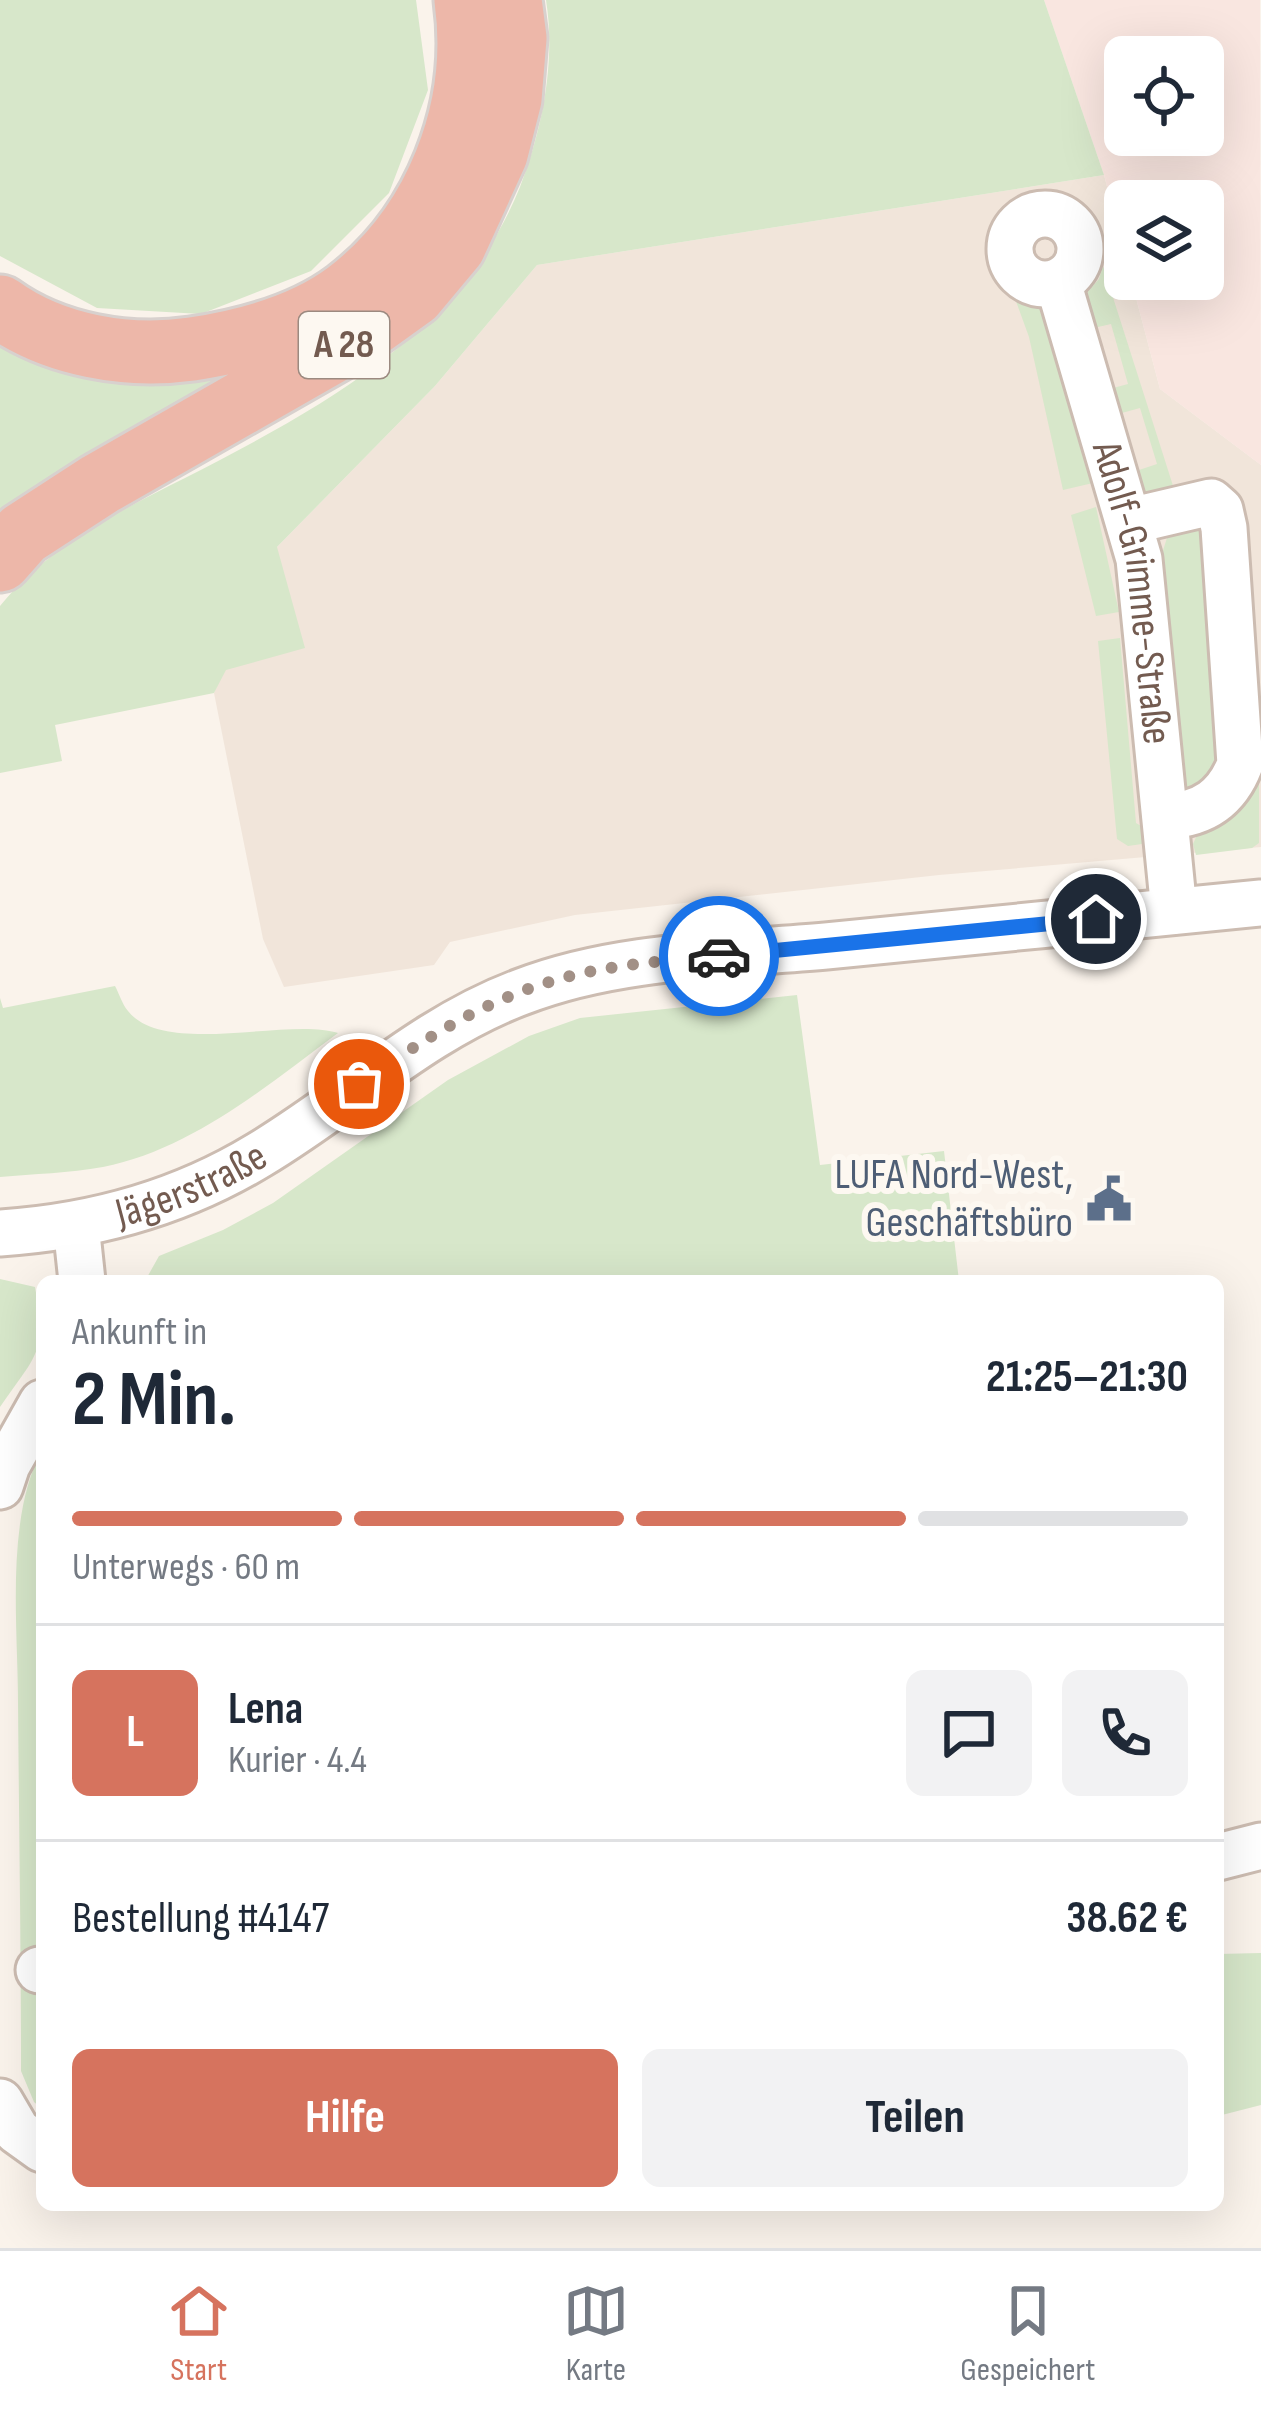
<!DOCTYPE html>
<html lang="de">
<head>
<meta charset="utf-8">
<style>
  body { margin:0; font-family:"Sofia Sans Condensed",sans-serif; background:#f2f2f3; color:#1f2937; height:100vh; display:flex; flex-direction:column; font-size:45px; white-space:nowrap }
  * { box-sizing:border-box; margin:0 }
  p { font-size:39px; color:#747a83 }
  .icon { flex:none; width:66px; height:66px; fill:none; stroke:currentColor; stroke-width:2; stroke-linecap:round; stroke-linejoin:round }
  .map { position:relative; flex:1; overflow:hidden }
  .details { position:absolute; left:36px; top:1275px; width:1188px; height:936px; display:flex; flex-direction:column; background:#fff; border-radius:18px; box-shadow:0 12px 48px #0002 }
  .details>* { flex:none }
  .buttons { position:absolute; left:1104px; top:36px; display:grid; gap:24px }
  .buttons a { display:grid; place-items:center; width:120px; height:120px; border-radius:18px; background:#fff; box-shadow:0 12px 48px #0002; font-size:60px }
  .pin { position:absolute; display:grid; place-items:center; width:102px; height:102px; color:#fff; margin:-51px; border:6px solid #fff; border-radius:50%; box-shadow:0 3px 12px #0007 }
  .courier { position:absolute; display:grid; place-items:center; width:120px; height:120px; margin:-60px; border:9px solid #1a73e8; border-radius:50%; background:#fff; color:#222; box-shadow:0 3px 15px #0007 }
  .summary em { font-style:normal; font-weight:700 }
  .summary div { display:flex; flex-direction:column-reverse }
  .summary { display:flex; align-items:center; justify-content:space-between; height:204px; padding:0 36px }
  h1 { font-size:78px; font-weight:700; line-height:90px }
  .bar { display:grid; grid-template-columns:repeat(4,1fr); gap:18px 12px; align-content:center; height:144px; padding:0 36px }
  .bar i { height:15px; border-radius:9px; background:#e0e1e3 }
  .bar .selected { background:#d6735e }
  .bar p { grid-column:span 4 }
  .line { display:flex; align-items:center; gap:30px; padding:0 36px; border-top:3px solid #e0e1e3 }
  .line div { flex:1 }
  .round { display:grid; place-items:center; flex:none; width:126px; height:126px; border-radius:18px; background:#f2f2f3 }
  .button { display:flex; gap:24px; margin-top:auto; padding:24px 36px }
  .button a { flex:1; height:138px; border-radius:18px; background:#d6735e; color:#fff; font-size:48px; font-weight:700; line-height:138px; text-align:center }
  .button a+a { background:#f2f2f3; color:#1f2937 }
  .tabs { display:flex; justify-content:space-around; align-items:center; height:168px; border-top:3px solid #e0e1e3; background:#fff; font-size:33px; color:#747a83 }
  .tabs a { display:grid; justify-items:center; gap:6px }
  .tabs .selected { color:#d6735e }
  .map>svg:first-child { display:block }
  .residential { fill:#f1e5da }
  .commercial { fill:#f9e6e0; fill-rule:evenodd }
  .green { fill:#d7e7ca }
  .lines { fill:none; stroke-linecap:round; stroke-linejoin:round }
  .minor-casing { stroke:#ccbcb1; stroke-width:51 }
  .highway-casing { stroke:#d8d1ce; stroke-width:69 }
  .minor { stroke:#fff; stroke-width:45 }
  .highway { stroke:#edb7a9; stroke-width:63 }
  .done { stroke:#a29086; stroke-width:12; stroke-dasharray:0 21.6 }
  .route { stroke:#1a73e8; stroke-width:15 }
  .labels { text-anchor:middle; dominant-baseline:central; stroke-width:12; stroke-linejoin:round; paint-order:stroke }
  .shield { fill:#fdf8f1; stroke:#9c8a80; stroke-width:3 }
  .shield-label { font-size:39px; font-weight:bold; fill:#735b50 }
  .street-label { font-size:42px; fill:#735b50; stroke:#fdf8f1 }
  .service-label { font-size:42px; fill:#4e5e75; stroke:#fdf8f1; text-anchor:end }
</style>
</head>
<body>
<div class="map">
<svg width="1261" height="2248" viewBox="0 0 1261 2248">
  <rect width="100%" height="100%" fill="#faf3eb"/>
  <path class="residential" d="M1104 175 1125 255V279H1131L1160 389 1261 465V847L939 875 575 915 450 942 434 965 284 987 263 939 214 693 277 547 435 386 537 265Z"/>
  <path class="commercial" d="M1044 0H1260L1261 465 1160 389 1131 279H1203V201H1125V255L1104 175ZM1125 57H1203V135H1125Z"/>
  <path class="green" d="M0 0H416L428 90 389 193 311 271 201 314 97 308 0 256Z
    M546 0H1044L1104 175 537 265 435 386 277 547 305 648 226 670 214 693 55 725 62 761 0 773V606C49 546 117 512 185 478 319 409 461 334 520 187 542 130 556 62 546 0Z
    M1103 266 1175 492 1136 500 1130 473 1157 464 1140 408 1111 416 1102 391 1128 384 1111 324 1085 330 1083 297 1099 279Z
    M1013 293 1043 309 1068 380 1093 483 1063 490 1029 337Z
    M0 328 288 347 89 453 0 521Z
    M1096 507 1119 612 1096 616 1071 515Z
    M1211 517 1220 783 1185 799 1160 560 1172 522Z
    M1120 638 1136 823 1148 830 1149 843 1128 846 1117 839 1098 641Z
    M1259 771V843L1252 848 1196 855 1193 844 1202 824Z
    M115 986C119 993 122 1004 128 1011 164 1057 289 1017 338 1033 268 1085 191 1150 103 1167 69 1173 34 1174 0 1177V998L3 1008Z
    M797 995 820 1165 944 1151 959 1281H145L159 1256 223 1230 273 1203 448 1080 529 1036 580 1018Z
    M0 1279 35 1287C47 1354 37 1353 0 1407Z
    M42 1450V2109L34 2102 21 2071C21 1949 19 1826 18 1703 18 1626 5 1519 42 1450Z
    M1261 1953V2105L1218 2116V1954Z"/>
  <g class="lines">
    <g class="minor-casing">
      <g id="minor">
        <circle cx="1045" cy="249" r="35"/>
        <path id="s1" d="M1058 282 1139 559 1174 911"/>
        <path d="M1130 521 1211 502 1220 510 1224 528 1240 764C1227 798 1204 814 1167 816"/>
        <path d="M76 1225 82 1281"/>
        <path id="s2" d="M0 1233C91 1227 180 1203 259 1155 348 1102 422 1029 521 992 616 955 725 955 826 946 971 932 1116 917 1261 903"/>
        <path d="M0 1486 7 1465 42 1403"/>
        <path d="M1218 1857 1261 1846"/>
        <path d="M39 1970H42"/>
        <path d="M0 2102 17 2131 42 2149"/>
      </g>
    </g>
    <g class="highway-casing">
      <path id="highway" d="M0 307C54 346 127 358 192 349 245 341 303 326 347 293 436 225 481 110 466 0
        M0 560 23 534 100 484 342 346 413 295 454 246 496 154 510 99 515 38 510 0"/>
    </g>
    <use href="#minor" class="minor"/>
    <use href="#highway" class="highway"/>
  </g>
  <g class="lines">
    <path class="done" d="M359 1084C423 1040 487 998 563 978 614 964 667 961 719 956"/>
    <path class="route" d="M719 956 1096 919"/>
  </g>
  <defs>
    <g id="civic-bare" transform="scale(3.6)"><path d="M-.6-6.5H3V-4.5H.6V-3L4-1V1h2V6H-6V1h2V-1L-.6-3ZM-1.2 2.5V6h2.4V2.5Z" fill="#5c6f8a" stroke="#fdf8f1" stroke-width="2.5" paint-order="stroke"/></g>
  </defs>
  <g fill-rule="evenodd">
    <use href="#civic-bare" x="1109" y="1199"/>
  </g>
  <g class="labels">
    <rect class="shield" x="299" y="312" width="90" height="66" rx="9"/>
    <g class="shield-label">
      <text x="344" y="345">A 28</text>
    </g>
    <g class="street-label">
      <text stroke="none"><textPath href="#s1" startOffset="321">Adolf-Grimme-Straße</textPath></text>
      <text stroke="none"><textPath href="#s2" startOffset="198">Jägerstraße</textPath></text>
    </g>
    <g class="service-label">
      <text x="1073" y="1175">LUFA Nord-West,<tspan x="1073" dy="48">Geschäftsbüro</tspan></text>
    </g>
  </g>
</svg>
<div class="buttons">
<a><svg class="icon" aria-label="locate" viewBox="0 0 24 24"><circle cx="12" cy="12" r="6"/><path d="M12 2v4M12 18v4M2 12h4M18 12h4"/></svg></a>
<a><svg class="icon" aria-label="layers" viewBox="0 0 24 24"><path d="M12 4l9 5-9 5-9-5zM3 14l9 5 9-5"/></svg></a>
</div>
<div class="pin" style="left:359px;top:1084px;background:#ea580c"><svg class="icon" aria-label="bag" viewBox="0 0 24 24"><path d="M5 8h14l-1 12H6zM9 8a3 3 0 0 1 6 0"/></svg></div>
<div class="pin" style="left:1096px;top:919px;background:#1f2937"><svg class="icon" aria-label="home" viewBox="0 0 24 24"><path d="M3 11l9-7 9 7M6 9v11h12V9"/></svg></div>
<div class="courier" style="left:719px;top:956px"><svg class="icon" aria-label="car" viewBox="0 0 24 24"><path d="M5 17H2v-5l4-1 3-4h7l3 4 3 1v5h-3M9 17h6M6 11h13"/><circle cx="7" cy="17" r="2"/><circle cx="17" cy="17" r="2"/></svg></div>
<section class="details">
<div class="summary"><div><h1>2 Min.</h1><p>Ankunft in</p></div><em>21:25–21:30</em></div>
<div class="bar"><i class="selected"></i><i class="selected"></i><i class="selected"></i><i></i><p>Unterwegs · 60 m</p></div>
<div class="line" style="height:216px"><b class="round" style="background:#d6735e;color:#fff">L</b><div><b>Lena</b><p>Kurier · 4.4</p></div><a class="round"><svg class="icon" aria-label="chat" viewBox="0 0 24 24"><path d="M4 5h16v11H9l-5 4z"/></svg></a><a class="round"><svg class="icon" aria-label="phone" viewBox="0 0 24 24"><path d="M5 4h4l2 5-3 2q2 4 5 5l2-3 5 2v4C11 20 4 13 5 4z"/></svg></a></div>
<div class="line" style="height:156px"><div>Bestellung #4147</div><b>38.62 €</b></div>
<div class="button"><a>Hilfe</a><a>Teilen</a></div>
</section>
</div>
<nav class="tabs">
<a class="selected"><svg class="icon" aria-label="home" viewBox="0 0 24 24"><path d="M3 11l9-7 9 7M6 9v11h12V9"/></svg>Start</a>
<a><svg class="icon" aria-label="map" viewBox="0 0 24 24"><path d="M3 6l6-2 6 2 6-2v14l-6 2-6-2-6 2zM9 4v14M15 6v14"/></svg>Karte</a>
<a><svg class="icon" aria-label="saved" viewBox="0 0 24 24"><path d="M7 4h10v16l-5-4-5 4z"/></svg>Gespeichert</a>
</nav>
</body>
</html>
